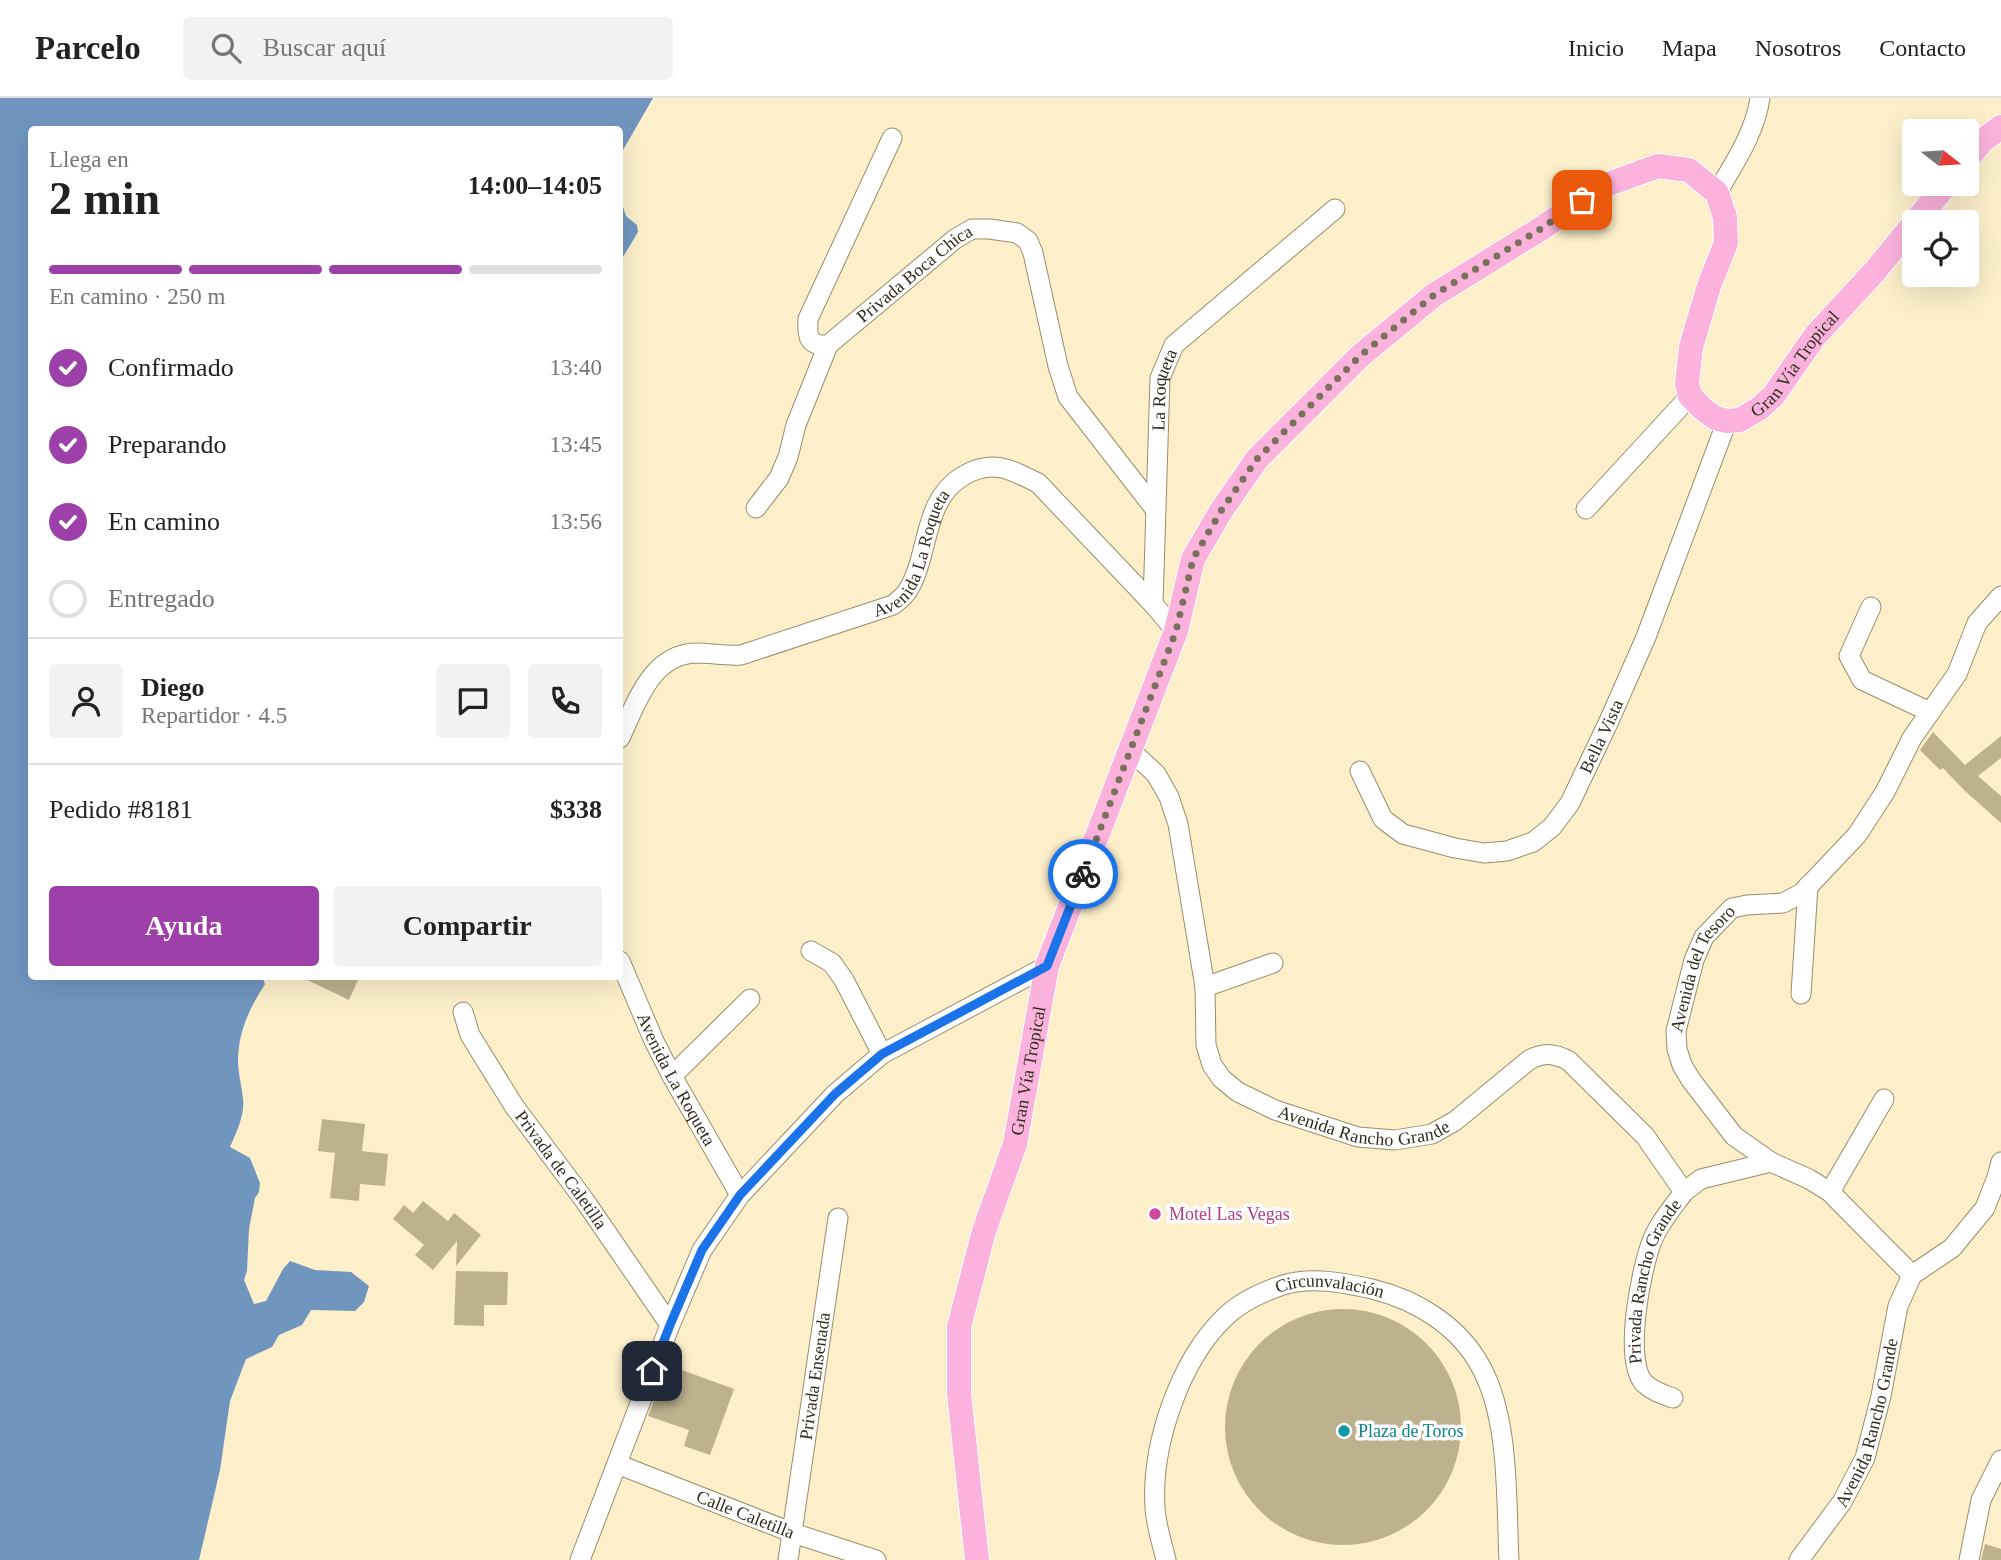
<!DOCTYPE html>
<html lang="es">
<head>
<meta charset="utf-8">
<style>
  body { margin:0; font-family:Georgia,serif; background:#f2f2f2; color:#222; height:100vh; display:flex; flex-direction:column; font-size:26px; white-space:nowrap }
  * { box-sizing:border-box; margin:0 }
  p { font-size:23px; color:#767676 }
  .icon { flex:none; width:38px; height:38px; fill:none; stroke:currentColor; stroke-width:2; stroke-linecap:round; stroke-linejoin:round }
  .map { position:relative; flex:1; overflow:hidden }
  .sheet { position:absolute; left:28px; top:28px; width:595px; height:854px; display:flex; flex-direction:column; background:#fff; border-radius:7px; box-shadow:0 7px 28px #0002 }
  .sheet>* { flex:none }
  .needle { width:46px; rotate:107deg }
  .fabs { position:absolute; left:1902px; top:21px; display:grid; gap:14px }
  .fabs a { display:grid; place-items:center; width:77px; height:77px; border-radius:7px; background:#fff; box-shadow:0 7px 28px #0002; font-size:35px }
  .pin { position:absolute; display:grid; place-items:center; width:60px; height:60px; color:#fff; margin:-30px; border-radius:14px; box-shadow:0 4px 10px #0006 }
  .courier { position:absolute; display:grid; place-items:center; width:70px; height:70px; margin:-35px; border:5px solid #1a73e8; border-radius:50%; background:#fff; color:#222; box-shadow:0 2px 9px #0007 }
  .head em { font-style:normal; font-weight:800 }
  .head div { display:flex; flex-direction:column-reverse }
  .head { display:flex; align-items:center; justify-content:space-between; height:119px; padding:0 21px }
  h1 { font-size:46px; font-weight:800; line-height:52px }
  .bar { display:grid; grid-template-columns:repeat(4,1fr); gap:10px 7px; align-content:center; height:84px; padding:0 21px }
  .bar i { height:9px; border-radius:5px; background:#e0e0e0 }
  .bar .active { background:#9d40aa }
  .bar p { grid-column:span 4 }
  .line { display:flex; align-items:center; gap:18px; padding:0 21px; border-top:2px solid #e0e0e0 }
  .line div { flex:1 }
  .round { display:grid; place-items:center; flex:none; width:74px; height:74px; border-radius:7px; background:#f2f2f2 }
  ol { padding:0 21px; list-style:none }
  li { display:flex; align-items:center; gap:21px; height:77px }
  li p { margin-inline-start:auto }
  li .icon { padding:7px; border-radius:50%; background:#9d40aa; color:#fff; stroke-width:4 }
  li:last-child { color:#767676 }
  li i { width:38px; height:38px; border:4px solid #e0e0e0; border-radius:50% }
  .primary-button { display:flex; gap:14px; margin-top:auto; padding:14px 21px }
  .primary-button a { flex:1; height:80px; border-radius:7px; background:#9d40aa; color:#fff; font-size:28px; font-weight:800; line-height:80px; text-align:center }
  .primary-button a+a { background:#f2f2f2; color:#222 }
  header { display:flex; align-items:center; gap:42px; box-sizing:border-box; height:98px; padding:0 35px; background:#fff; border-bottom:2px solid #e0e0e0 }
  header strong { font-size:33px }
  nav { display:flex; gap:38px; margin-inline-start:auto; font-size:24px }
  .search { width:490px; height:63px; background:#f2f2f2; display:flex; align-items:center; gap:18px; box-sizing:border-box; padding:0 24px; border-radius:7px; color:#767676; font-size:26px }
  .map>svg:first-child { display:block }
  .water { fill:#7096c0 }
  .building { fill:#bdb18e }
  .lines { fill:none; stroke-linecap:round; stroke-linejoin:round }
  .minor-casing { stroke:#998d6b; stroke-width:21 }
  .major-casing { stroke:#fff; stroke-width:26 }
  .minor { stroke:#fff; stroke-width:19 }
  .major { stroke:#fbb3dd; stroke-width:24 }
  .done { stroke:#79715b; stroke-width:7; stroke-dasharray:0 12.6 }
  .route { stroke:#1a73e8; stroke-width:9 }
  .hotel-dot { fill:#d1479c; stroke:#fff; stroke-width:2.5 }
  .culture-dot { fill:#0f9aa8; stroke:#fff; stroke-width:2.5 }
  .labels { text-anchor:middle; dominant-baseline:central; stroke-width:7; stroke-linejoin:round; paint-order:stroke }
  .street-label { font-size:18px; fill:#322d1f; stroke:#fff }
  .hotel-label { font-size:18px; fill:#b23c85; stroke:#fff; text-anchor:start }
  .culture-label { font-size:18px; fill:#0d838f; stroke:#fff; text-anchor:start }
</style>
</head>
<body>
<header>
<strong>Parcelo</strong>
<div class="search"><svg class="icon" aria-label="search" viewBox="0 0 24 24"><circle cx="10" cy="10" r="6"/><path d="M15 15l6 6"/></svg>Buscar aquí</div>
<nav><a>Inicio</a><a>Mapa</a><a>Nosotros</a><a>Contacto</a></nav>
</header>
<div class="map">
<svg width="2001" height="1462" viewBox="0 0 2001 1462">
  <rect width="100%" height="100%" fill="#fcefca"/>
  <path class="water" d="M0 0H653L623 52 620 97V32H32V878L262 879 265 886C250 909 238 934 238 963 238 976 242 988 243 1001 245 1017 236 1035 230 1049L250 1060 260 1085 259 1094 255 1100 249 1131 247 1173 244 1182 254 1206 266 1203 283 1171 290 1163 315 1172 351 1174 369 1188 364 1204 355 1213 311 1212 302 1227 279 1237 272 1249 246 1261 230 1303 220 1372 199 1462H0Z
    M620 100 626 118 637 127 638 134 620 164Z"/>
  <path class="building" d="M1933 634 1965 667 2001 638V660L1978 678 2001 698V725L1964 692 1943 670 1940 672 1920 652Z
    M299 878H349L358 882 349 902Z
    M322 1021 365 1026 362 1053 388 1056 385 1088 360 1086 359 1103 330 1100 335 1055 318 1053Z
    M423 1103 448 1123 454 1115 481 1137 456 1168 457 1143 433 1172 415 1157 424 1147 393 1121 404 1107 413 1115Z
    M456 1173 508 1174 507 1207H484V1228L454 1227Z
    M1225 1329a118 118 0 1 1 236 0a118 118 0 1 1-236 0Z
    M668 1267 734 1291 710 1357 684 1348 689 1332 648 1318Z
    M1985 1446 2001 1451V1462H1981Z"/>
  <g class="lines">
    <g class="minor-casing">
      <g id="minor">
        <path id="s1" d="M892 40 808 221C807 239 808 248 828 247L955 141 972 131H990L1017 135 1028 143 1033 155 1058 268 1068 299 1155 411"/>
        <path d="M1717 95C1734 65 1755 35 1760 0"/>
        <path d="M756 410 779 380 788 359 796 327 828 247"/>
        <path d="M1586 411 1690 298"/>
        <path id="s2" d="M1153 506 1160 280 1174 247 1335 111"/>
        <path d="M1871 509 1849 558 1862 582 1930 614"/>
        <path id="s3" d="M620 640C636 606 651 556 696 555 711 555 726 558 741 557L893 507C899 502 905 498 908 492 930 457 922 402 963 378 992 361 1010 371 1038 385L1153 506 1176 533"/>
        <path id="s4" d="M1131 653 1156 676 1169 699 1178 726 1205 889 1206 947 1212 967 1222 981 1238 994 1275 1012 1358 1039 1395 1042 1432 1036 1455 1023 1529 962C1544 954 1554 955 1569 963L1645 1038 1684 1094 1701 1081 1771 1064"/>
        <path id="s5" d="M1360 673 1383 721 1403 736 1455 750 1484 755 1507 753 1533 744 1552 729 1570 705 1609 623 1646 539 1727 323"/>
        <path d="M811 853 832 865 844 882 882 956"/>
        <path id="s6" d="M620 863 654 943 672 978 740 1097"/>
        <path d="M1205 889 1273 865"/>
        <path d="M1801 896 1808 788"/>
        <path id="s7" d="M463 914 470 937 514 1008 585 1103 670 1227"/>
        <path d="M672 978 750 901"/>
        <path d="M1830 1094 1884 1001"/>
        <path id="s8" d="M1912 1177 1830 1094 1809 1081 1771 1064 1734 1038 1691 982 1682 967 1677 951 1676 933 1694 862 1704 839 1732 810 1747 807 1783 805 1802 795 1857 737 1885 694 1912 640 1957 576 1977 525 2001 498"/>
        <path d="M1912 1177 1952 1150 1985 1110 1997 1079 2001 1064"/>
        <path id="s9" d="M1673 1300C1662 1296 1652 1293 1644 1285 1623 1262 1641 1171 1652 1143 1659 1125 1673 1109 1684 1094"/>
        <path id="s10" d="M617 1366 793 1435 876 1462"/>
        <path d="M580 1462 670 1227 702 1152 740 1097 835 996 882 956 1047 868"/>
        <path id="s11" d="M788 1462 838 1120"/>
        <path id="s12" d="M1166 1462C1162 1445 1156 1427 1155 1410 1151 1348 1179 1264 1224 1220 1240 1204 1262 1194 1283 1187 1312 1178 1344 1185 1372 1191 1417 1202 1459 1228 1481 1269 1510 1322 1506 1403 1509 1462"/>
        <path id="s13" d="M1799 1462 1842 1404 1865 1360 1881 1298 1898 1208 1912 1177"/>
        <path d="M1969 1462 1981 1402 2001 1362"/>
      </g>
    </g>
    <g class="major-casing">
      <g id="major">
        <path d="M1967 61 1983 42 2001 29"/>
        <path d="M1915 124 1947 86"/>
        <path id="s14" d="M977 1462 959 1295V1229L984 1133 1015 1046 1047 868 1176 533 1193 461 1221 413 1257 361 1360 258 1434 197 1542 130 1603 88 1658 68 1689 72 1717 95 1725 119 1726 145 1709 188 1691 249 1687 286 1690 298 1703 311 1715 320 1727 323 1740 322 1760 310 1774 297 1815 238 1875 173 1914 125"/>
      </g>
    </g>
    <use href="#minor" class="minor"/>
    <use href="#major" class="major"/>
  </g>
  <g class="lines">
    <path class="done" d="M1083 776 1176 533 1193 461 1221 413 1257 361 1360 258 1434 197 1542 130 1582 102"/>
    <path class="route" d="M652 1273 670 1227 702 1152 740 1097 835 996 882 956 1047 868 1083 776"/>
  </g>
  <circle class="hotel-dot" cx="1155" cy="1116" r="7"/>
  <circle class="culture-dot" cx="1344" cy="1333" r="7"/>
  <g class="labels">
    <g class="street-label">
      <text stroke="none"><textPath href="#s1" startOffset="352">Privada Boca Chica</textPath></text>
      <text stroke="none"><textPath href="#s14" startOffset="2076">Gran Vía Tropical</textPath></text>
      <text stroke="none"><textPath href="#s2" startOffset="215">La Roqueta</textPath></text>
      <text stroke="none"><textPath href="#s3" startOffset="380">Avenida La Roqueta</textPath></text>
      <text stroke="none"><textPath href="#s5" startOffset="340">Bella Vista</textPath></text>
      <text stroke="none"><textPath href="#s8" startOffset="420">Avenida del Tesoro</textPath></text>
      <text stroke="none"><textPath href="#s14" startOffset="500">Gran Vía Tropical</textPath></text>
      <text stroke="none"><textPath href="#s6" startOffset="131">Avenida La Roqueta</textPath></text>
      <text stroke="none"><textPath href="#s4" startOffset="504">Avenida Rancho Grande</textPath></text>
      <text stroke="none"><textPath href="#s7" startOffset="187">Privada de Caletilla</textPath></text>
      <text stroke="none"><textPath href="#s9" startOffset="140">Privada Rancho Grande</textPath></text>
      <text stroke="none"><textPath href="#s12" startOffset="376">Circunvalación</textPath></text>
      <text stroke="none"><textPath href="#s11" startOffset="186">Privada Ensenada</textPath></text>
      <text stroke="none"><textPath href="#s13" startOffset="156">Avenida Rancho Grande</textPath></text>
      <text stroke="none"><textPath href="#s10" startOffset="138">Calle Caletilla</textPath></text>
    </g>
    <g class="hotel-label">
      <text x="1169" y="1116">Motel Las Vegas</text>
    </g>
    <g class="culture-label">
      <text x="1358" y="1333">Plaza de Toros</text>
    </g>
  </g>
</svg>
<div class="fabs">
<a><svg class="needle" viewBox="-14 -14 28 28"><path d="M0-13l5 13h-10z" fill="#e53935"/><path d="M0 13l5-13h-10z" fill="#767676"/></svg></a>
<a><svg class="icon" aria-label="locate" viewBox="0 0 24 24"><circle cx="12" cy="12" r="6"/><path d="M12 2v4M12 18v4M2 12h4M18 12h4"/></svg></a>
</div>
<div class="pin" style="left:1582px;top:102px;background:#ea580c"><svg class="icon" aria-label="bag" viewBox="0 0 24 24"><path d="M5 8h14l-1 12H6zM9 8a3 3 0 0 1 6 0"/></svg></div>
<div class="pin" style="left:652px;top:1273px;background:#1f2937"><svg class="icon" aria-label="home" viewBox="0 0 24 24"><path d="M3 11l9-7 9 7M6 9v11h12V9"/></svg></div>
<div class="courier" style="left:1083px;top:776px"><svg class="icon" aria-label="bike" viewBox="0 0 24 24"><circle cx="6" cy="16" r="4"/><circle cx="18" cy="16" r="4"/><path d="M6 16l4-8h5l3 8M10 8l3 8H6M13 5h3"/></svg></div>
<section class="sheet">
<div class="head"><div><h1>2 min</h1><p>Llega en</p></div><em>14:00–14:05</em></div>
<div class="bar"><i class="active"></i><i class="active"></i><i class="active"></i><i></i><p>En camino · 250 m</p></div>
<ol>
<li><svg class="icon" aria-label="check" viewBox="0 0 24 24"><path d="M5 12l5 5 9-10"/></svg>Confirmado<p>13:40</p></li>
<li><svg class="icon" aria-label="check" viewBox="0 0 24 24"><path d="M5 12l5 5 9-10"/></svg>Preparando<p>13:45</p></li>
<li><svg class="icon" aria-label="check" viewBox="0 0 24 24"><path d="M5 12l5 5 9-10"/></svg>En camino<p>13:56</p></li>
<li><i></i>Entregado</li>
</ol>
<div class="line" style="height:126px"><a class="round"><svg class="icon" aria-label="person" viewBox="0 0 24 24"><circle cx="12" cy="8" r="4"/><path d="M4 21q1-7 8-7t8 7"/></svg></a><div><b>Diego</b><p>Repartidor · 4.5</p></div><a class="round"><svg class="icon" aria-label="chat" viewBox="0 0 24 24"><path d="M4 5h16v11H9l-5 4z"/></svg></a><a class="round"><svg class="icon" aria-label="phone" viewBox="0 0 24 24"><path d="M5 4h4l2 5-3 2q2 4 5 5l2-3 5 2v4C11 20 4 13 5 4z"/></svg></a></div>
<div class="line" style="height:91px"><div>Pedido #8181</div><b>$338</b></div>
<div class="primary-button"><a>Ayuda</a><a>Compartir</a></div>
</section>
</div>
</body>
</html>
